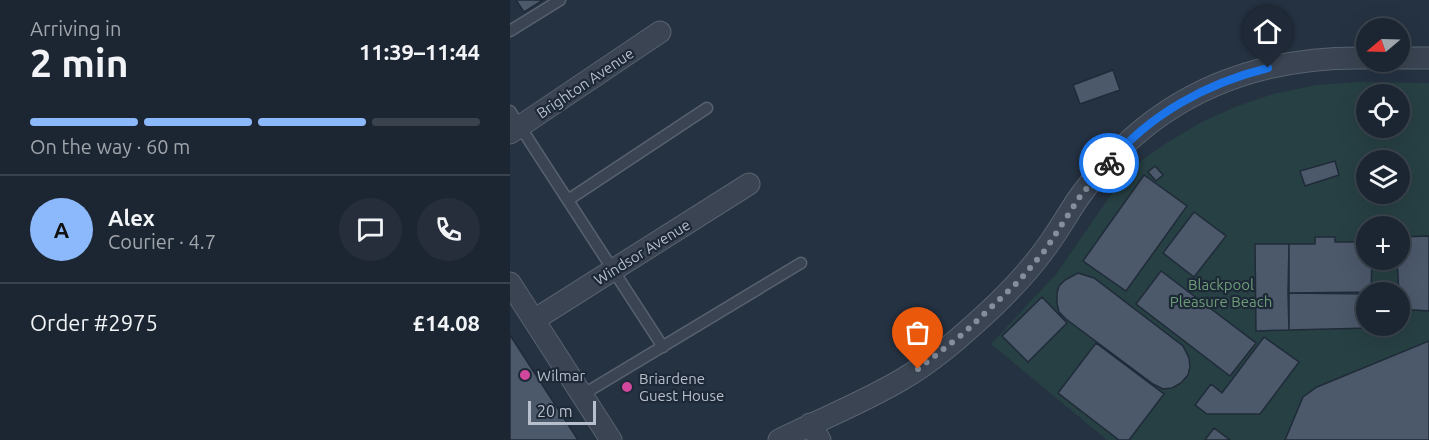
<!DOCTYPE html>
<html lang="en">
<head>
<meta charset="utf-8">
<style>
  body { margin:0; font-family:Ubuntu,sans-serif; background:#252e3a; color:#f1f3f6; height:100vh; display:flex; flex-direction:column; font-size:22px; white-space:nowrap }
  * { box-sizing:border-box; margin:0 }
  p { font-size:20px; color:#a0a5ac }
  .icon { flex:none; width:33px; height:33px; fill:none; stroke:currentColor; stroke-width:2; stroke-linecap:round; stroke-linejoin:round }
  .map { position:relative; flex:1; overflow:hidden }
  .sheet { display:flex; flex-direction:column; background:#1c2632; width:510px }
  .sheet>* { flex:none }
  .needle { width:39px; rotate:251deg }
  .buttons { position:absolute; left:846px; top:18px; display:grid; gap:12px }
  .buttons a { display:grid; place-items:center; width:54px; height:54px; border-radius:50%; background:#1c2632; box-shadow:0 6px 24px #0002,0 0 0 2px #3a434d; font-size:30px }
  .scale { position:absolute; left:18px; bottom:15px; width:68px; box-sizing:border-box; padding-left:6px; border:3px solid #b7bfcc; border-top:0; font-size:16px; line-height:21px; white-space:nowrap; color:#b7bfcc; -webkit-text-stroke:4px #1e2937; paint-order:stroke }
  .pin { position:absolute; display:grid; place-items:center; width:51px; height:51px; color:#fff; margin:-62px -26px; border-radius:50% 50% 50% 0; rotate:-45deg; box-shadow:0 0 6px #0007 }
  .pin .icon { rotate:45deg }
  .courier { position:absolute; display:grid; place-items:center; width:60px; height:60px; margin:-30px; border:4px solid #1a73e8; border-radius:50%; background:#fff; color:#222; box-shadow:0 2px 8px #0007 }
  .overview em { font-style:normal; font-weight:700 }
  .overview div { display:flex; flex-direction:column-reverse }
  .overview { display:flex; align-items:center; justify-content:space-between; height:102px; padding:0 30px }
  h1 { font-size:39px; font-weight:700; line-height:45px }
  .bar { display:grid; grid-template-columns:repeat(4,1fr); gap:9px 6px; align-content:center; height:72px; padding:0 30px }
  .bar i { height:8px; border-radius:4px; background:#3a434d }
  .bar .active { background:#8cb9fb }
  .bar p { grid-column:span 4 }
  .line { display:flex; align-items:center; gap:15px; padding:0 30px; border-top:2px solid #3a434d }
  .line div { flex:1 }
  .round { display:grid; place-items:center; flex:none; width:63px; height:63px; border-radius:32px; background:#252e3a }
  main { display:flex; flex:1; min-height:0 }
  .map>svg:first-child { display:block }
  .green { fill:#274043; fill-rule:evenodd }
  .building { fill:#4c596b; stroke:#202b39; stroke-width:1.5 }
  .lines { fill:none; stroke-linecap:round; stroke-linejoin:round }
  .service-casing { stroke:#58626f; stroke-width:13 }
  .minor-casing { stroke:#58626f; stroke-width:23 }
  .service { stroke:#3a4452; stroke-width:10 }
  .minor { stroke:#3a4452; stroke-width:21 }
  .done { stroke:#848e9c; stroke-width:6; stroke-dasharray:0 10.8 }
  .route { stroke:#1a73e8; stroke-width:8 }
  .hotel-dot { fill:#d1479c; stroke:#1e2937; stroke-width:2 }
  .labels { text-anchor:middle; dominant-baseline:central; stroke-width:4.5; stroke-linejoin:round; paint-order:stroke }
  .street-label { font-size:15px; fill:#b7bfcc; stroke:#1e2937 }
  .park-label { font-size:15px; fill:#6d9d77; stroke:#1e2937 }
  .poi-label { font-size:15px; fill:#b7bfcc; stroke:#1e2937; text-anchor:start }
</style>
</head>
<body>
<main>
<section class="sheet">
<div class="overview"><div><h1>2 min</h1><p>Arriving in</p></div><em>11:39–11:44</em></div>
<div class="bar"><i class="active"></i><i class="active"></i><i class="active"></i><i></i><p>On the way · 60 m</p></div>
<div class="line" style="height:108px"><b class="round" style="background:#8cb9fb;color:#111">A</b><div><b>Alex</b><p>Courier · 4.7</p></div><a class="round"><svg class="icon" aria-label="chat" viewBox="0 0 24 24"><path d="M4 5h16v11H9l-5 4z"/></svg></a><a class="round"><svg class="icon" aria-label="phone" viewBox="0 0 24 24"><path d="M5 4h4l2 5-3 2q2 4 5 5l2-3 5 2v4C11 20 4 13 5 4z"/></svg></a></div>
<div class="line" style="height:78px"><div>Order #2975</div><b>£14.08</b></div>
</section>
<div class="map">
<svg width="919" height="440" viewBox="0 0 919 440">
  <rect width="100%" height="100%" fill="#253242"/>
  <path class="green" d="M848 82 919 83V440H597L481 344 547 273 600 196 632 160 658 142 692 122 725 107 763 94 806 85ZM856 94H890V128H856ZM856 160H890V194H856ZM856 226H890V260H856ZM856 292H890V326H856Z"/>
  <path class="building" d="M6 0H33L14 12Z
    M603 70 610 90 570 104 563 85Z
    M825 161 829 175 795 186 790 171Z
    M645 166 653 175 646 181 638 172Z
    M634 175 677 206 616 291 573 261Z
    M684 212 716 236 684 277 653 253Z
    M919 236V311L890 309 887 260H890V237Z
    M805 237H825V242H856V260H862L861 292 778 293 779 244H805Z
    M745 244H779V330L746 331Z
    M651 271 746 343 720 376 626 304Z
    M568 273 584 278 673 346 679 358 680 367 678 375 671 383 662 388 653 389 643 384 556 319 549 312 547 304V293L549 286 555 280Z
    M778 293 856 294V326H860V328L779 330Z
    M532 297 557 323 518 362 492 336Z
    M0 335 68 440H0Z
    M754 337 789 362 750 414H697L685 405 701 384 712 393Z
    M919 341V440H775L793 397 807 387Z
    M586 343 654 394 619 440H609L548 393Z
    M704 428 720 440H695Z"/>
  <g class="lines">
    <g class="service-casing">
      <path id="service" d="M0 31 50 0
        M0 111 153 347
        M58 200 197 108
        M72 395 291 263"/>
    </g>
    <g class="minor-casing">
      <path id="minor" d="M890 58H919
        M0 133 150 32
        M0 283 101 440
        M24 320 239 184
        M300 424 310 440
        M269 440C309 420 352 403 391 380 424 361 453 335 480 310 500 291 519 271 535 249 548 232 558 213 570 196 640 99 738 56 856 58"/>
    </g>
    <use href="#service" class="service"/>
    <use href="#minor" class="minor"/>
  </g>
  <g class="lines">
    <path class="done" d="M408 369 454 333 509 281 536 249 571 195 599 163"/>
    <path class="route" d="M599 163C640 114 697 83 758 68"/>
  </g>
  <g class="hotel-dot">
    <circle cx="15" cy="375" r="6"/>
    <circle cx="117" cy="387" r="6"/>
  </g>
  <g class="labels">
    <g class="street-label">
      <text transform="translate(75 83) rotate(-34)">Brighton Avenue</text>
      <text transform="translate(132 252) rotate(-32)">Windsor Avenue</text>
    </g>
    <g class="park-label">
      <text x="711" y="284">Blackpool<tspan x="711" dy="17">Pleasure Beach</tspan></text>
    </g>
    <g class="poi-label">
      <text x="27" y="375">Wilmar</text>
      <text x="129" y="378">Briardene<tspan x="129" dy="17">Guest House</tspan></text>
    </g>
  </g>
</svg>
<div class="buttons">
<a><svg class="needle" viewBox="-14 -14 28 28"><path d="M0-13l5 13h-10z" fill="#e53935"/><path d="M0 13l5-13h-10z" fill="#a0a5ac"/></svg></a>
<a><svg class="icon" aria-label="locate" viewBox="0 0 24 24"><circle cx="12" cy="12" r="6"/><path d="M12 2v4M12 18v4M2 12h4M18 12h4"/></svg></a>
<a><svg class="icon" aria-label="layers" viewBox="0 0 24 24"><path d="M12 4l9 5-9 5-9-5zM3 14l9 5 9-5"/></svg></a>
<a>+</a>
<a>−</a>
</div>
<div class="scale">20 m</div>
<div class="pin" style="left:408px;top:369px;background:#ea580c"><svg class="icon" aria-label="bag" viewBox="0 0 24 24"><path d="M5 8h14l-1 12H6zM9 8a3 3 0 0 1 6 0"/></svg></div>
<div class="pin" style="left:758px;top:68px;background:#1f2937"><svg class="icon" aria-label="home" viewBox="0 0 24 24"><path d="M3 11l9-7 9 7M6 9v11h12V9"/></svg></div>
<div class="courier" style="left:599px;top:163px"><svg class="icon" aria-label="bike" viewBox="0 0 24 24"><circle cx="6" cy="16" r="4"/><circle cx="18" cy="16" r="4"/><path d="M6 16l4-8h5l3 8M10 8l3 8H6M13 5h3"/></svg></div>
</div>
</main>
</body>
</html>
